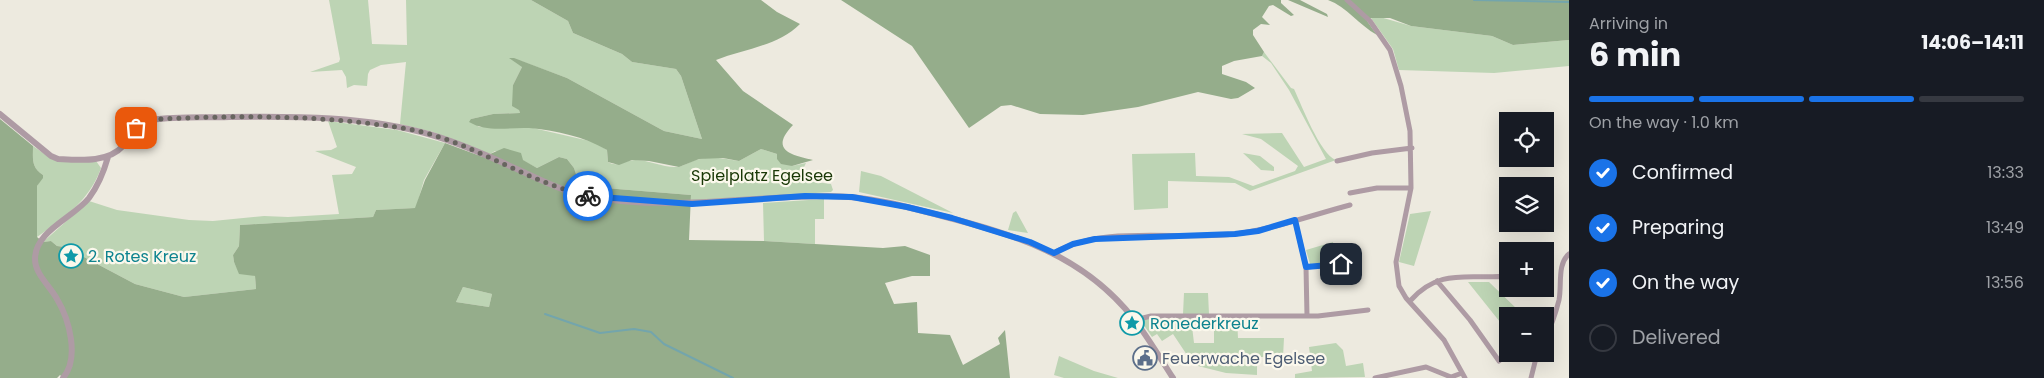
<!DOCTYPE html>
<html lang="en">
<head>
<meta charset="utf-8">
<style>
  body { margin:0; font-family:Poppins,sans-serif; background:#20242c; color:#f1f3f6; height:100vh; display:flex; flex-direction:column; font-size:19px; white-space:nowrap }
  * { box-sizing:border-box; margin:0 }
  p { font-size:16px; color:#9ea1a6 }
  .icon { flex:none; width:28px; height:28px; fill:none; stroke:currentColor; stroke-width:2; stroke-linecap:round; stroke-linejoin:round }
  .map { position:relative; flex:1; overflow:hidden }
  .side { display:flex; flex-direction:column; background:#171b24; width:475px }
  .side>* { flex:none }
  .fabs { position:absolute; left:1499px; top:112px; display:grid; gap:10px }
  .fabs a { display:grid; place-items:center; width:55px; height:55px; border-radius:0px; background:#171b24; box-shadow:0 5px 20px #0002; font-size:25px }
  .pin { position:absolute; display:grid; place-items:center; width:42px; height:42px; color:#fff; margin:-21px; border-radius:10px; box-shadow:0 2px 8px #0006 }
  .courier { position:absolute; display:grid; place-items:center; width:50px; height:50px; margin:-25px; border:4px solid #1a73e8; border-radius:50%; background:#fff; color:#222; box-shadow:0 1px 6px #0007 }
  .overview em { font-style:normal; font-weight:700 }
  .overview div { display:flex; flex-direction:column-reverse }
  .overview { display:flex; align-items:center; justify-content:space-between; height:85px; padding:0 20px }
  h1 { font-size:32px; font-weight:700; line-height:38px }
  .bar { display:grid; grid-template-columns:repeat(4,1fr); gap:8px 5px; align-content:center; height:60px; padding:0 20px }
  .bar i { height:6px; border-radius:4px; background:#363941 }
  .bar .active { background:#1a73e8 }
  .bar p { grid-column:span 4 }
  ol { padding:0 20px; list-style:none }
  li { display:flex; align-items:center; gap:15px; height:55px }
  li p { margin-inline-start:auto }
  li .icon { padding:5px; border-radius:50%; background:#1a73e8; color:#fff; stroke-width:4 }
  li:last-child { color:#9ea1a6 }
  li i { width:28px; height:28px; border:2px solid #363941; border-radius:50% }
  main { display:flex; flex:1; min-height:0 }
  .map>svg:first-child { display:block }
  .green { fill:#bdd4b4 }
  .forest { fill:#95ad8b; fill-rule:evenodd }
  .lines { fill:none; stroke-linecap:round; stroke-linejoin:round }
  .stream { stroke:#73a5ac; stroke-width:2 }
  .minor { stroke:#ae9ba4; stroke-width:5 }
  .tertiary { stroke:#ae9ba4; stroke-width:6 }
  .done { stroke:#67655f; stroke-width:5; stroke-dasharray:0 9 }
  .route { stroke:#1a73e8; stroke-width:6 }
  .labels { text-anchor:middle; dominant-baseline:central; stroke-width:4.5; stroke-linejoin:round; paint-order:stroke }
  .park-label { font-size:16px; fill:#193806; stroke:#fbf8ec }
  .culture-label { font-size:16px; fill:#0d838f; stroke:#fbf8ec; text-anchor:start }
  .service-label { font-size:16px; fill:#4e5e75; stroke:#fbf8ec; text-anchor:start }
</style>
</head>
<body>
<main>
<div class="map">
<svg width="1569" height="378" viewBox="0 0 1569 378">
  <rect width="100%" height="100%" fill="#edeadf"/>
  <path class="green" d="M329 0H368L372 44 407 45 406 0H531L568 21 573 33 622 54 632 62 676 69 681 76 702 139 664 131 567 78 521 61 522 67 513 85 520 113 493 114 471 119 479 127 533 128 594 142 607 150 608 162C618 168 625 160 635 160 649 160 664 168 677 167 685 166 692 160 700 159 712 156 726 159 739 161L761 149 777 154 792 166 806 163 802 171 808 181 831 184 833 190 831 192 691 201V195L580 186 574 168 567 159 559 157 537 168 522 160 495 151 490 154 433 132 400 124 406 62 381 65 370 70 368 74 367 86 354 85 347 88 346 77 342 70 310 72 339 62 340 59Z
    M1380 17 1411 26 1492 36 1513 45 1569 40V66L1494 73 1399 70 1393 49 1371 18Z
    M1264 52 1291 88 1294 89C1302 106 1320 154 1336 160L1250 191 1235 183 1168 181V208L1134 210 1132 154 1195 153 1196 176 1229 177 1253 186 1295 171 1298 166 1261 139 1242 134 1282 133 1304 167 1326 159 1289 90 1271 63 1262 56Z
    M328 121 397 130 445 143 424 180 416 208 376 210 373 217 240 225 239 246 233 255 234 262 237 268 255 276 256 289 184 297 135 284 65 247 57 246 51 241 43 242 89 201 117 210 189 220 213 221 264 216 288 217 339 214 332 175 352 174 356 167 315 151 331 150 337 147Z
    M33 146 49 157 96 161 101 168C90 200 64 218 37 237V186L43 175C31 167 33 159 33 146Z
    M1243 153 1260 156 1274 167V171L1261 170Z
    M861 171 881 176 953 213 859 192Z
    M824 199V219H815V244L764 241 763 203Z
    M1016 211 1028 233 1008 230 1013 213Z
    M1431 211 1414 266 1399 262 1410 214Z
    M1333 242 1335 262 1310 264 1306 250Z
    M1355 265 1357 282 1334 285 1332 267Z
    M1468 282H1489L1518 310 1500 322Z
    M463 287 492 294 489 307 456 302Z
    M1184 293H1208L1209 314H1183Z
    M1145 318H1191L1194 343H1214V319H1237L1238 338H1284L1283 357H1257V375L1226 373 1190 364 1189 358 1173 334 1162 341 1157 334 1152 337 1143 324Z
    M1336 343 1343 350 1346 366 1363 363 1365 377 1295 378V374L1312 371 1309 347Z
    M1059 356 1094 371 1118 378H1064L1054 375Z"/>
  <path class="forest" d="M531 0H761L777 12 800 24C778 46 744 49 716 60L743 91 793 125C769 150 791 155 813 160L792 166 781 164 777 159V154L761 149 739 161 723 158 699 159 679 167 649 161 632 160 619 165 608 162 607 150C585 137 555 130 529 128 509 127 488 133 469 122L471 119 493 114 520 113 519 110 512 106 513 85 522 67 509 58H514L567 78 664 131 702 139 681 76 676 69 632 62 622 54 573 33 568 21Z
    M841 0H1281V3L1294 15 1291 16 1273 5 1269 6 1262 17 1270 25 1261 24 1253 30V35L1264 52 1262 56 1234 61 1222 66V74L1246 82 1255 88 1238 98 1231 99 1198 92 1138 107 1083 115 1040 114 1011 105 1001 106 969 128 912 46Z
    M1288 0H1300L1327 14 1328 17Z
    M1328 0H1569V40L1513 45 1492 36 1411 26 1390 18H1371L1367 21 1377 35C1359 25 1347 7 1328 0Z
    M0 119 33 146C33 159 31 167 43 175V178L37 186V237L43 242 51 241 57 246 65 247 135 284 184 297 256 289 255 276 239 274 234 262 233 255 239 246 240 225 373 217 376 210 415 208 425 180 445 143 483 157 504 148 521 153 523 160 537 168 559 157 567 159 574 168 580 186 691 195 689 240 764 241 883 248 905 246 930 255V276H912L885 283 894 304 917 302 918 333 950 335 963 365 1000 344 998 338 1005 330 1010 378H63L60 375 57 378H0ZM463 287 492 294 489 307 456 302Z"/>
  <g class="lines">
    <path class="stream" d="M1474 0 1569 2
      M545 314 600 333 634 329 651 332 664 344 733 378"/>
    <path class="minor" d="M1347 0 1370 21 1390 50 1401 86 1410 131 1411 188 1396 262 1399 286 1406 298 1444 340 1465 378
      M1337 161 1372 153 1412 148
      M1350 193 1377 188H1411
      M1295 220 1306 267 1307 316
      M1054 253C1104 224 1179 241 1235 234 1274 229 1312 215 1350 205
      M1306 267 1356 263
      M1437 281 1470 320 1499 361
      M1410 301C1440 267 1469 280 1508 276
      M1135 320 1151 316H1318L1368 310
      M1545 338C1551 327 1556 312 1559 300 1562 285 1557 264 1569 254
      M1375 378 1426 367 1451 377 1462 373
      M1531 378 1537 354"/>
    <path class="tertiary" d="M0 114 51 156 58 159C79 160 108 163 123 146 132 135 137 125 152 120 177 116 204 118 229 117 296 116 367 116 432 135 462 144 491 157 519 170 541 180 562 191 586 196 667 212 748 196 828 196 867 196 905 206 942 216 1016 235 1083 255 1133 318 1148 337 1160 358 1173 378
      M63 378C80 358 69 319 57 299 50 286 35 274 35 259 35 231 73 218 89 198 98 186 104 171 108 157"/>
  </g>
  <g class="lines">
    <path class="done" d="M136 128 143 123 160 119C228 116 297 115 365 123 388 126 411 128 433 135 486 151 534 184 588 196"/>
    <path class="route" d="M588 196 692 204 805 196 852 197 907 207 952 218 1030 242 1054 253 1073 244 1095 239 1235 234 1258 231 1295 220 1306 267 1341 264"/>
  </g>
  <defs>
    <g id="sight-ring" transform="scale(1.25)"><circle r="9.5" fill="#fbf8ec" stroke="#0f9aa8" stroke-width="1.5"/><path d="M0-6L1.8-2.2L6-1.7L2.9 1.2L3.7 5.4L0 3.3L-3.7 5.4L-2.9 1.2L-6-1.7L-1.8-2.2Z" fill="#0f9aa8"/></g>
    <g id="civic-ring" transform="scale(1.25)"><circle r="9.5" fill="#fbf8ec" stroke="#5c6f8a" stroke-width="1.5"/><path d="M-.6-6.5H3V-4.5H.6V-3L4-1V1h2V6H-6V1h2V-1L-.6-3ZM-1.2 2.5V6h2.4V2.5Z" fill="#5c6f8a"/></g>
  </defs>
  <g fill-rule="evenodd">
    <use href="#sight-ring" x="71" y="256"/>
    <use href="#sight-ring" x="1132" y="323"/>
    <use href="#civic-ring" x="1145" y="358"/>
  </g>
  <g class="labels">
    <g class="park-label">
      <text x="762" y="175">Spielplatz Egelsee</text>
    </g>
    <g class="culture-label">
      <text x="88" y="256">2. Rotes Kreuz</text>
      <text x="1150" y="323">Ronederkreuz</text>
    </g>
    <g class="service-label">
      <text x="1162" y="358">Feuerwache Egelsee</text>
    </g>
  </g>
</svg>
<div class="fabs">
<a><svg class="icon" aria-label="locate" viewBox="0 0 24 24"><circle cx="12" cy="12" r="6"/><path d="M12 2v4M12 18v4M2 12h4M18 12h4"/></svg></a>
<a><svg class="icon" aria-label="layers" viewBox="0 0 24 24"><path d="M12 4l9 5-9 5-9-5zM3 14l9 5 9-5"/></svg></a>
<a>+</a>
<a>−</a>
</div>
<div class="pin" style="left:136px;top:128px;background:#ea580c"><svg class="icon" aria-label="bag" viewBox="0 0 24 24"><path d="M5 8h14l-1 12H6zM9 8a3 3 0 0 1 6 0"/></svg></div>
<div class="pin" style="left:1341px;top:264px;background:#1f2937"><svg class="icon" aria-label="home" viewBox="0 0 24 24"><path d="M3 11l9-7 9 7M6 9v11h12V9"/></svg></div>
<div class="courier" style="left:588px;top:196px"><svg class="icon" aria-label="bike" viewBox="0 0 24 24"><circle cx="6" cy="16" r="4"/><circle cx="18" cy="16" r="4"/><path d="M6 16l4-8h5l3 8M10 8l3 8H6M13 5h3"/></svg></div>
</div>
<section class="side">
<div class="overview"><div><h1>6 min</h1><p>Arriving in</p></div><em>14:06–14:11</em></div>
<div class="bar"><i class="active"></i><i class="active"></i><i class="active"></i><i></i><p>On the way · 1.0 km</p></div>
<ol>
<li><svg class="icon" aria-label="check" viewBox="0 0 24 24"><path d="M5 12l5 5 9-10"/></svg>Confirmed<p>13:33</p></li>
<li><svg class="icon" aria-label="check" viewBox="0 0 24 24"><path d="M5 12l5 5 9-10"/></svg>Preparing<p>13:49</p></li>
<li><svg class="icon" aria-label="check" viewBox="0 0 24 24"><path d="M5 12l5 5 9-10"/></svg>On the way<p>13:56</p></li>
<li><i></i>Delivered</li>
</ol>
</section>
</main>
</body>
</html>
